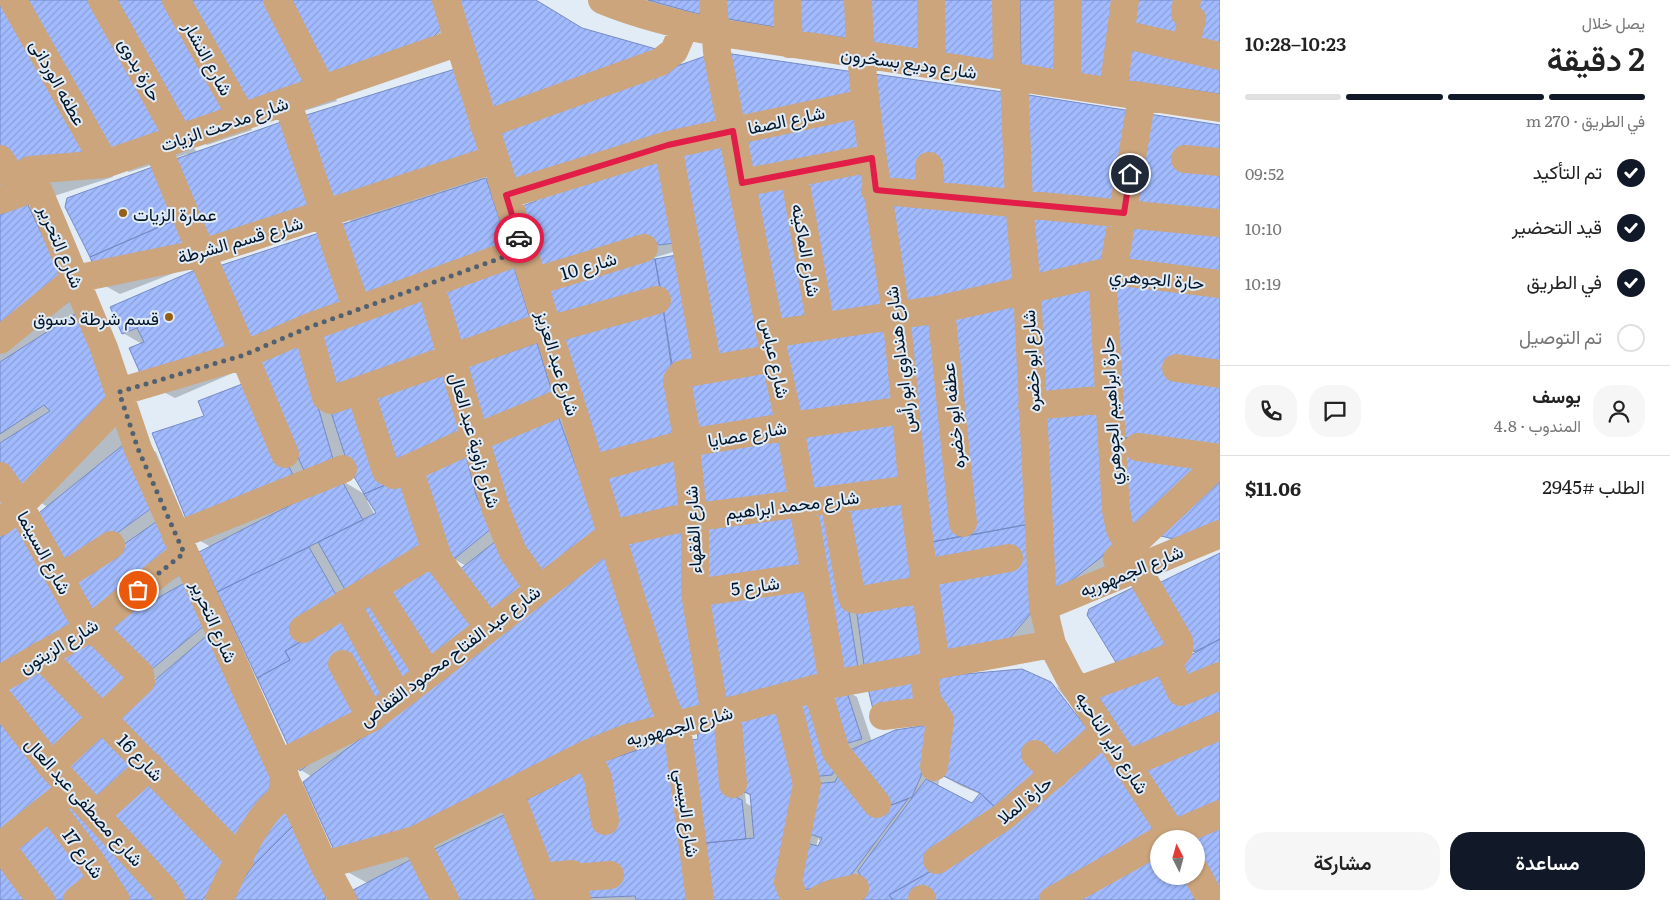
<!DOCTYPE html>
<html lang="ar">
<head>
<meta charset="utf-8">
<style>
  body { margin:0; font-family:Literata,Vazirmatn,serif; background:#f6f6f6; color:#222; direction:rtl; height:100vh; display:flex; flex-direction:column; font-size:19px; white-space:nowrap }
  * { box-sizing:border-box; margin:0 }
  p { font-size:16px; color:#767676 }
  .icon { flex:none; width:28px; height:28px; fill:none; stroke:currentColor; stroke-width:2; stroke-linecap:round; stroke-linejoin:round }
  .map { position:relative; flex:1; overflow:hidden; direction:ltr }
  .details { display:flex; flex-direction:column; background:#fff; width:450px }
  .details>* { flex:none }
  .needle { width:32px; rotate:354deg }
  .controls { position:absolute; left:1150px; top:830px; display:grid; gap:10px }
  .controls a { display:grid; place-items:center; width:55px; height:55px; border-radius:50%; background:#fff; box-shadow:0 1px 4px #0004; font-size:25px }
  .pin { position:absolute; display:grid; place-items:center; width:42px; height:42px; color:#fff; margin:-21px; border:2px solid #fff; border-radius:50%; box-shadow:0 1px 5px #0007 }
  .courier { position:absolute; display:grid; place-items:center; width:50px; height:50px; margin:-25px; border:4px solid #e11d48; border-radius:50%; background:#fff; color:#222; box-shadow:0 1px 6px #0007 }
  .head em { font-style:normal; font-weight:600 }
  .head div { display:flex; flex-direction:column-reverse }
  .head { display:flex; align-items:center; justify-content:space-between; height:85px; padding:0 25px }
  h1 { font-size:32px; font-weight:600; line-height:38px }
  .bar { display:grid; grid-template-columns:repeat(4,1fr); gap:8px 5px; align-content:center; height:60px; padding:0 25px }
  .bar i { height:6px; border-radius:4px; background:#e0e0e0 }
  .bar .active { background:#111827 }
  .bar p { grid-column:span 4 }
  .line { display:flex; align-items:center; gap:12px; padding:0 25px; border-top:1px solid #e0e0e0 }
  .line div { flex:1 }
  .round { display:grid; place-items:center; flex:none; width:52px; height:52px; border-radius:20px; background:#f6f6f6 }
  ol { padding:0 25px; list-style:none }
  li { display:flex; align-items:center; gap:15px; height:55px }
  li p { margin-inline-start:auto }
  li .icon { padding:5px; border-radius:50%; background:#111827; color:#fff; stroke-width:4 }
  li:last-child { color:#767676 }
  li i { width:28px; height:28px; border:2px solid #e0e0e0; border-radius:50% }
  .cta { display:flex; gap:10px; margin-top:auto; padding:10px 25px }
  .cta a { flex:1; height:58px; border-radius:20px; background:#111827; color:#fff; font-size:20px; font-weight:600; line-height:58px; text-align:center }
  .cta a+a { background:#f6f6f6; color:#222 }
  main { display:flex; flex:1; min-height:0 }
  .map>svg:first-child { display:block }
  .shadow { fill:#0003; fill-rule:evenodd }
  .building { fill:url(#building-hatch); stroke:#758ac5 }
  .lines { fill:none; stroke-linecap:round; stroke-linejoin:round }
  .minor { stroke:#cca57c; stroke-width:28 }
  .done { stroke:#516171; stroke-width:5; stroke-dasharray:0 9 }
  .route { stroke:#e11d48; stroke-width:6 }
  .poi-dot { fill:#956016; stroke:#e1ecf7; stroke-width:2 }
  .labels { text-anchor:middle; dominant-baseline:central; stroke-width:4; stroke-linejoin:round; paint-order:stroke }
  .street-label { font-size:18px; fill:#031629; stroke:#e1ecf7 }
  .poi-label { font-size:18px; fill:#031629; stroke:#e1ecf7; text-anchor:start }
</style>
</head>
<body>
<main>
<section class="details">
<div class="head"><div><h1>2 دقيقة</h1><p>يصل خلال</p></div><em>10:23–10:28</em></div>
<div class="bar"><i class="active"></i><i class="active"></i><i class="active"></i><i></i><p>في الطريق · 270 m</p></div>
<ol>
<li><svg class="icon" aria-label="check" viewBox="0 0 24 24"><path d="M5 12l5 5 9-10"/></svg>تم التأكيد<p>09:52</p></li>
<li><svg class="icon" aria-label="check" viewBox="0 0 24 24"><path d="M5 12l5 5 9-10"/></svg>قيد التحضير<p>10:10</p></li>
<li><svg class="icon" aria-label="check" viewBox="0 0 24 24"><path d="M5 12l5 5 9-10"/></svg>في الطريق<p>10:19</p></li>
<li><i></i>تم التوصيل</li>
</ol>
<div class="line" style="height:90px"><a class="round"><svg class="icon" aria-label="person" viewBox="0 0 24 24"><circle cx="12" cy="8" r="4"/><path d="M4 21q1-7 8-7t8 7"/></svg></a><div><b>يوسف</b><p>المندوب · 4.8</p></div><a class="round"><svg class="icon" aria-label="chat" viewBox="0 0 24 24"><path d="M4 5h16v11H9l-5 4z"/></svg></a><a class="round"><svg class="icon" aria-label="phone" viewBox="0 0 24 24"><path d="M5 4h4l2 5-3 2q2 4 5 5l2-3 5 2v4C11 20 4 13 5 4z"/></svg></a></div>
<div class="line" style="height:65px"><div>الطلب #2945</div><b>$11.06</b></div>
<div class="cta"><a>مساعدة</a><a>مشاركة</a></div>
</section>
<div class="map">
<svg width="1220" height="900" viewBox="0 0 1220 900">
  <defs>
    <pattern id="building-hatch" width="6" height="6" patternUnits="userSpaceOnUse" patternTransform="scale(1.25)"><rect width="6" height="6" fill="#a2bbfe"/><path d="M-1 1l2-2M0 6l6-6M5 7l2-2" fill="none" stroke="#8aa0da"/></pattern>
  </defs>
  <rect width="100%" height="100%" fill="#e1ecf7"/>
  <path class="shadow" d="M13 0H451L463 41 326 78 337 101 264 123 242 111 252 130 207 145 185 132 197 153 506 171 484 178 509 193 580 427 678 730 638 751 700 740 537 202 534 0 584 30 662 52 684 65 1220 126 1186 512 1220 482 1180 545 1163 535 1167 527 1136 560 1059 591 1060 618 1026 659 916 674 1051 683 1055 686H1053L1096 742 1098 740 1056 686 1074 697 1159 839V876L1212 900H359L369 884 344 870 312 777 301 770 200 552 211 547 195 538 206 417 250 383 256 363 175 398 146 383 142 344 123 333 223 281 353 222 331 209 336 224 231 258 208 245 210 259 120 294 102 284 188 156 187 154 129 172 102 157 113 177 48 198 0 144ZM673 252 680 256 650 261V259ZM350 466 366 495 341 480ZM369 500 378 514 375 515 367 501ZM454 559 466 566 456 574ZM868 685 942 735 872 742 857 697 850 693ZM940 774 961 786 980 794 972 805 938 786ZM745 793 751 796 752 807 746 803ZM818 839 821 841 819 847H816Z
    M640 0H1220V103L747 30 730 20 731 29Z
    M0 151 32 204 28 205 50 218 133 439 156 452 347 900H187L0 688V464L36 517 48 507 24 493 0 460V216L14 211 0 213ZM147 673 158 680 150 686ZM170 792 255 866 250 872Z
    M1220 554V900L1196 839 1190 657 1198 653 1195 651Z"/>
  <path class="building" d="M0 0 92 165 25 186 0 146Z
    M14 0H99L174 138 105 160Z
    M111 0H168L230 117 183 132Z
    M186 0H272L315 88 240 111Z
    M292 0H433L441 28 425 47 327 80Z
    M459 0H536L582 28 663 51 492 114Z
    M648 0H707L709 17Z
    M721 0H779L781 28 723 18Z
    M792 0H852L853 39 793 31Z
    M864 0H925L926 53 865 43Z
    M939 0H1006V64L939 54Z
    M1020 0H1061L1058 76 1021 72Z
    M1074 0H1115L1109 80 1071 76Z
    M1131 0H1181L1182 42 1129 31Z
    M1191 0H1220V51L1192 45Z
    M1125 43 1220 64V94L1121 80Z
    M717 52 727 129 517 183 497 129Z
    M725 53 854 72 861 97 739 125Z
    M455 69 484 158 329 209 300 117Z
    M867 73 1010 93 1013 198 879 186Z
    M1022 94 1138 112 1122 210 1026 200Z
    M860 107 864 156 749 179 742 137Z
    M1149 114 1220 125V221L1130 211Z
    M284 121 314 212 208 246 170 161Z
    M731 143 771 355 712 364 677 155Z
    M666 157 680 242 660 245 649 240 538 272 520 207 536 201 538 190Z
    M158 165 180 218 90 257 65 207 67 198Z
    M865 169 885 311 824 322 802 180Z
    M486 178 509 249 358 300 334 227Z
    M794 182 818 323 775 330 751 189Z
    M882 198 1017 211 1024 283 898 311Z
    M27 203 73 299 0 348V215Z
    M1027 212 1120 224 1110 267 1033 281Z
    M180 218 194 249 101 285 90 257Z
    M1127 224 1220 233V279L1116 269Z
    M322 232 345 308 249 348 216 267Z
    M682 254 700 364 673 370 655 259Z
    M646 258 655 259 661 292 558 321 546 284Z
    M512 261 533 328 454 355 435 289Z
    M202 267 234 351 145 384 129 348 144 342 137 328 122 334 110 307Z
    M1099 278 1104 392 1038 401 1033 291Z
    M1110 279 1220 290V451L1119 437Z
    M1025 292 1035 523 972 535 947 313Z
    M422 297 443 360 329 398 311 335Z
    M663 307 682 441 598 464 563 338Z
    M939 311 963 536 926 543 899 320Z
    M78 312 119 409 23 493 0 462V443L50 411 44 405 0 434V362Z
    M887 323 899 405 794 424 778 344Z
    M537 343 554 398 475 431 459 369Z
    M300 344 335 466 308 479 253 360Z
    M772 366 782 425 694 441 685 379Z
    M446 374 463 434 389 463 369 399Z
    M250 381 297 484 194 539 152 433 204 416 198 401Z
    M359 403 387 484 364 494 349 468 331 412Z
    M1106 406 1114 547 1057 592 1047 582 1040 414Z
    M557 413 601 536 543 582 503 527 478 444Z
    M899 413 909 487 806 501 796 432Z
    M786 434 797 501 696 508 692 451Z
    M133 437 160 502 66 570 35 516Z
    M1119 437 1134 439 1208 463 1141 525 1127 529Z
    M465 451 476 495 492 528 453 560 416 472Z
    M684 453 689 511 617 524 604 472Z
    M406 476 430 548 348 595 318 542 376 513 364 494Z
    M341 479 363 520 217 592 199 552Z
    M1220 481V523L1174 539 1161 536Z
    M911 496 922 583 854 595 841 503Z
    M832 504 859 674 839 678 807 508Z
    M799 509 811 569 705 588 699 520Z
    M163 517 183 573 92 624 69 583Z
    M21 521 80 630 0 673V538Z
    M689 521 711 709 681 715 624 537Z
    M1035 523 1038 605 1003 646 941 653 926 543Z
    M496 541 527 585 488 617 454 574Z
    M309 547 339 600 304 640 285 651 290 660 257 678 217 592Z
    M1220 553V639L1194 652 1155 585Z
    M605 555 656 717 343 870 303 782Z
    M433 559 480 624 429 665 380 592Z
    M812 579 828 680 720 709 707 596Z
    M190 580 206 624 146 674 102 629Z
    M1138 585 1175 648 1120 669 1087 615 1089 609Z
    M923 595 922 659 865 672 856 607Z
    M374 596 421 671 400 689 354 609Z
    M347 613 392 695 300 771 257 678 290 660 285 651Z
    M210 633 285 793 237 849 112 717Z
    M93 634 138 681 101 712 57 653Z
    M1220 639V674L1183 690 1171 666Z
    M39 665 94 720 53 753 0 688Z
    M1161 668 1220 686V722L1136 756 1096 693Z
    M1022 669 1051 682 1093 736 998 810 980 793 937 773 930 677Z
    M919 674 922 706 874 714 867 684Z
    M846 689 862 739 841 745 824 696Z
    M814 700 839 765 832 775 810 777 792 705Z
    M784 707 803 786 790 900H709L706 843 754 838 750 794 736 789 730 721Z
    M0 716 63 784 0 839Z
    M722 723 729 794 742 800 746 839 706 843 684 741 698 739 697 728Z
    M928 725 921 776 912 797 886 807 846 752 895 730Z
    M102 730 136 767 99 802 64 764Z
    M1220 733V805L1178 823 1143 765Z
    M667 740 696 900H636L635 896 581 898 547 872 522 802 596 764Z
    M1101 745 1155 828 1040 900H893L889 895 938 867Z
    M842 768 886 807 908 799 845 883 797 891 801 842 818 846 822 838 803 832 812 784 835 782Z
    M148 777 234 864 202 900H185L108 811Z
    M926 779 972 803 980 793 998 810 938 867 889 895 893 900H830L865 885 858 871Z
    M74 792 167 900H125L56 809Z
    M289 800 298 821 253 866 246 859Z
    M510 812 541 900H452L429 852Z
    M48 815 97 880 70 900H46L8 848Z
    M298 821 329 894 324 900H228L253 866Z
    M1220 823V900H1218L1196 855V839Z
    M1159 848V876H1184L1198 898 1192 900H1074Z
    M418 856 439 900H358L353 890Z
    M0 858 31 900H0Z"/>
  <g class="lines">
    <path class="minor" d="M13 0 105 164
      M102 0 179 138
      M176 0 242 117
      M277 0 322 89
      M446 0 663 701 678 735 700 900
      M602 0C638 15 677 24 715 32L1220 108
      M713 0 717 52 775 358 790 426 833 684
      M787 0 789 44
      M858 0C861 107 882 210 896 316 903 373 907 431 913 489 920 548 928 607 936 665
      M931 0 932 65
      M1006 0 1007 76
      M1122 34 1220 56
      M1185 48 1192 19 1185 13 1187 0
      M1014 77 1019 203 1027 289 1043 607 1052 644 1069 677 1176 839
      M1067 85 1068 0
      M1113 92 1125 0
      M287 101 357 310
      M484 125 660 62 674 51 685 26
      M668 145 708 369
      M157 146 285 454
      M0 159 23 192
      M1185 159 1220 162
      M929 166 931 195
      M30 170 104 348 138 449 324 865 343 900
      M794 173 821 327
      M742 183 872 158
      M875 190 1220 223
      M506 195 668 145 865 103
      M0 200 23 192 30 170 105 164 459 42
      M1113 272 1142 97
      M1102 273 1116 510 1120 529 1129 547
      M533 282 644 248
      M430 283 496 510 513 552 539 589
      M941 309 963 523
      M307 328 326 397 331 400 547 325
      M548 330 657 300
      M770 334 941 309 1102 273 1122 272 1220 284
      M0 340 75 279 202 253 495 159
      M1176 368 1220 374
      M360 390 386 471 394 475 475 438 570 399
      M119 392 244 355 307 328 523 250
      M1032 406 1110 399
      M1138 447 1220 458
      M409 468 439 561 489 628
      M591 469 688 443 790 426 905 410
      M0 476 20 506 88 629
      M834 499 851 594 853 599 859 600 926 589
      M0 522 20 506 121 401
      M176 536 343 469
      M1117 559 1220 462
      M924 573 1009 558
      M60 578 111 545
      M373 587 428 674
      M695 593 815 576
      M346 603 398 697
      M1043 607 1220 534
      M303 629 434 552
      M41 655 240 860
      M1166 659 1181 692 1220 676
      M342 664 371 718
      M924 668 927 700 940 720 934 767
      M0 679 92 627 184 553
      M817 688 836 752 877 804
      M1079 690 1174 656 1179 650V641L1137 568
      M786 696 807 784 788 882 795 900
      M0 701 51 766 163 888 171 900
      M727 712 733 784
      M715 715 695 593V532L687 456 688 443 677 380 682 374 775 358
      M883 716 934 710
      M587 754 598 778 605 821
      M1035 754 1055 774
      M279 764 371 718 612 534 673 520 913 489
      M1127 764 1220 726
      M51 766 141 681 140 674 92 627
      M510 793 550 900
      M50 807 90 860 116 900
      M96 815 150 766
      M1162 839 1220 814
      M415 840 445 900
      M0 845 41 900
      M0 846 63 796
      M937 860 1003 817 1105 731
      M324 865 415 840 587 754 627 738 833 684 1052 644
      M1196 872 1211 900
      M541 877 572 874 577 900
      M574 878 610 875
      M922 899V900
      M77 900 103 879
      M219 900C233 872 255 814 281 799L285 776
      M818 900 830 894 855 888
      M1053 900 1159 841"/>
  </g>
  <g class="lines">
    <path class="done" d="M138 590 184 553 138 449 119 392 244 355 307 328 523 250 519 238"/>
    <path class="route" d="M519 238 506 195 668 145 733 131 742 183 872 158 876 190 1124 213 1130 174"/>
  </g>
  <g class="poi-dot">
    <circle cx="123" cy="213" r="5"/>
    <circle cx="169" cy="317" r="5"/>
  </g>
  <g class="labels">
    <g class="street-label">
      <text transform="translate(209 58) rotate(61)">شارع النشار</text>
      <text transform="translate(909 62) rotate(8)">شارع وديع بسخرون</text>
      <text transform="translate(141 69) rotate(61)">حارة بدوى</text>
      <text transform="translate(59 82) rotate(61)">عطفه الوردانى</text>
      <text transform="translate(786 119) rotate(-12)">شارع الصفا</text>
      <text transform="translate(224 123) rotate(-19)">شارع مدحت الزيات</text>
      <text transform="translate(240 239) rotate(-16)">شارع قسم الشرطة</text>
      <text transform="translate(62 246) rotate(67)">شارع التحرير</text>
      <text transform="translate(807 250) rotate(80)">شارع الماكينه</text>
      <text transform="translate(588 265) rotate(-17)">شارع 10</text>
      <text transform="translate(1157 278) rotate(5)">حارة الجوهري</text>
      <text transform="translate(776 358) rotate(78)">شارع عباس</text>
      <text transform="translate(899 360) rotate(-97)">شارع هنداوي ابو رأس</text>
      <text transform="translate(1030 361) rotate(-93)">شارع ابو خضره</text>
      <text transform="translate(559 363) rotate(73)">شارع عبد العزيز</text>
      <text transform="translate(1110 411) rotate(-93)">حارة ابراهيم الجوهري</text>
      <text transform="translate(952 416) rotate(-96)">عطفه ابو خضره</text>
      <text transform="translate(747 433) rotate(-10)">شارع عصايا</text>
      <text transform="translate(476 440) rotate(74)">شارع زاوية عبد العال</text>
      <text transform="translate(792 504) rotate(-7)">شارع محمد ابراهيم</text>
      <text transform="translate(692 530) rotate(-93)">شارع الفقهاء</text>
      <text transform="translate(45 552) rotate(61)">شارع السينما</text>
      <text transform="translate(1131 570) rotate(-22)">شارع الجمهوريه</text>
      <text transform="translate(755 585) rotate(-8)">شارع 5</text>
      <text transform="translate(215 621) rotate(66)">شارع التحرير</text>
      <text transform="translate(58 645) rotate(-31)">شارع الزيتون</text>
      <text transform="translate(449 655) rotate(-37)">شارع عبد الفتاح محمود القفاص</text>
      <text transform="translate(679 725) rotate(-15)">شارع الجمهوريه</text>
      <text transform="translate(1113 742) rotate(57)">شارع داير الناحيه</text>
      <text transform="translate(141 757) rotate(46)">شارع 16</text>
      <text transform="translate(1024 799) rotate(-39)">حارة الملا</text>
      <text transform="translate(85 801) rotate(48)">شارع مصطفى عبد العال</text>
      <text transform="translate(688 813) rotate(82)">شارع البيسي</text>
      <text transform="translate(84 853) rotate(54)">شارع 17</text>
    </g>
    <g class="poi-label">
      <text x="133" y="213">عمارة الزيات</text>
      <text x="159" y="317" text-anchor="end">قسم شرطة دسوق</text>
    </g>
  </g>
</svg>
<div class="controls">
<a><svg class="needle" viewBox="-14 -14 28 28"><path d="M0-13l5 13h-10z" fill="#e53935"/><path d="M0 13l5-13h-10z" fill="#767676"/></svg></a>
</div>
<div class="pin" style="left:138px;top:590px;background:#ea580c"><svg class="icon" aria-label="bag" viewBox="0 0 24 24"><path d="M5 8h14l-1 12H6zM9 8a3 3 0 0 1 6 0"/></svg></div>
<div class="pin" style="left:1130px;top:174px;background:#1f2937"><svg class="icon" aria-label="home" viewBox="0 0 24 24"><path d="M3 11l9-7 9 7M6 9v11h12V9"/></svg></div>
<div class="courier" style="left:519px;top:238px"><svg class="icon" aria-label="car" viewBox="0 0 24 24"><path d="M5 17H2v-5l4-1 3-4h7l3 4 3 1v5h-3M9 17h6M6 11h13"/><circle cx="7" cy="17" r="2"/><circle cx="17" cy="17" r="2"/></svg></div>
</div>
</main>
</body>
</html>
